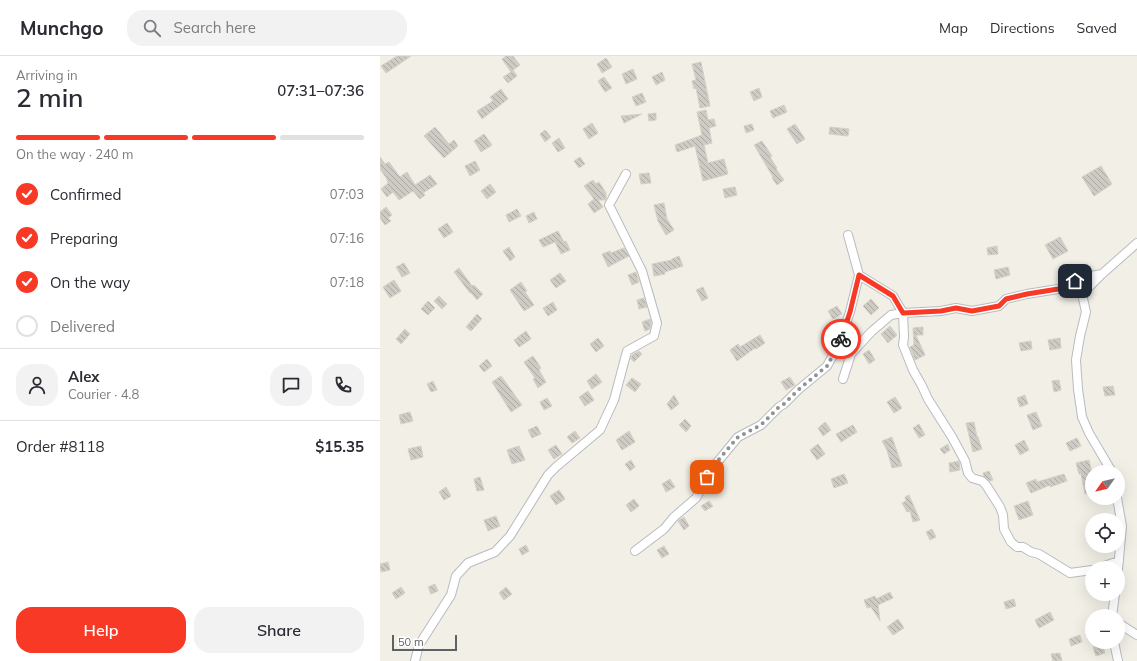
<!DOCTYPE html>
<html lang="en">
<head>
<meta charset="utf-8">
<style>
  body { margin:0; font-family:Mulish,sans-serif; background:#f2f2f3; color:#2b2b33; height:100vh; display:flex; flex-direction:column; font-size:15px; white-space:nowrap }
  * { box-sizing:border-box; margin:0 }
  p { font-size:13px; color:#7c7c81 }
  .icon { flex:none; width:22px; height:22px; fill:none; stroke:currentColor; stroke-width:2; stroke-linecap:round; stroke-linejoin:round }
  .map { position:relative; flex:1; overflow:hidden }
  .drawer { display:flex; flex-direction:column; background:#fff; width:380px }
  .drawer>* { flex:none }
  .needle { width:26px; rotate:236deg }
  .tools { position:absolute; left:705px; top:409px; display:grid; gap:8px }
  .tools a { display:grid; place-items:center; width:40px; height:40px; border-radius:50%; background:#fff; box-shadow:0 4px 16px #0002; font-size:20px }
  .scale { position:absolute; left:12px; bottom:10px; width:65px; box-sizing:border-box; padding-left:4px; border:2px solid #5d6267; border-top:0; font-size:11px; line-height:14px; white-space:nowrap; color:#5d6267; -webkit-text-stroke:3px #fff; paint-order:stroke }
  .pin { position:absolute; display:grid; place-items:center; width:34px; height:34px; color:#fff; margin:-17px; border-radius:8px; box-shadow:0 2px 6px #0006 }
  .courier { position:absolute; display:grid; place-items:center; width:40px; height:40px; margin:-20px; border:3px solid #f83925; border-radius:50%; background:#fff; color:#222; box-shadow:0 1px 5px #0007 }
  .summary em { font-style:normal; font-weight:600 }
  .summary div { display:flex; flex-direction:column-reverse }
  .summary { display:flex; align-items:center; justify-content:space-between; height:68px; padding:0 16px }
  h1 { font-size:26px; font-weight:600; line-height:30px }
  .bar { display:grid; grid-template-columns:repeat(4,1fr); gap:6px 4px; align-content:center; height:48px; padding:0 16px }
  .bar i { height:5px; border-radius:3px; background:#e1e1e2 }
  .bar .selected { background:#f83925 }
  .bar p { grid-column:span 4 }
  .line { display:flex; align-items:center; gap:10px; padding:0 16px; border-top:1px solid #e1e1e2 }
  .line div { flex:1 }
  .round { display:grid; place-items:center; flex:none; width:42px; height:42px; border-radius:16px; background:#f2f2f3 }
  ol { padding:0 16px; list-style:none }
  li { display:flex; align-items:center; gap:12px; height:44px }
  li p { margin-inline-start:auto }
  li .icon { padding:4px; border-radius:50%; background:#f83925; color:#fff; stroke-width:4 }
  li:last-child { color:#7c7c81 }
  li i { width:22px; height:22px; border:2px solid #e1e1e2; border-radius:50% }
  .primary-button { display:flex; gap:8px; margin-top:auto; padding:8px 16px }
  .primary-button a { flex:1; height:46px; border-radius:16px; background:#f83925; color:#fff; font-size:16px; font-weight:600; line-height:46px; text-align:center }
  .primary-button a+a { background:#f2f2f3; color:#2b2b33 }
  header { display:flex; align-items:center; gap:24px; box-sizing:border-box; height:56px; padding:0 20px; background:#fff; border-bottom:1px solid #e1e1e2 }
  header strong { font-size:19px }
  nav { display:flex; gap:22px; margin-inline-start:auto; font-size:14px }
  .search { width:280px; height:36px; background:#f2f2f3; display:flex; align-items:center; gap:10px; box-sizing:border-box; padding:0 14px; border-radius:16px; color:#7c7c81; font-size:15px }
  main { display:flex; flex:1; min-height:0 }
  .map>svg:first-child { display:block }
  .building { fill:url(#building-back-hatch); stroke:#d6d1c3 }
  .lines { fill:none; stroke-linecap:round; stroke-linejoin:round }
  .minor-casing { stroke:#b8bbc0; stroke-width:10 }
  .minor { stroke:#fff; stroke-width:8 }
  .done { stroke:#919393; stroke-width:4; stroke-dasharray:0 7.2 }
  .route { stroke:#f83925; stroke-width:5 }
</style>
</head>
<body>
<header>
<strong>Munchgo</strong>
<div class="search"><svg class="icon" aria-label="search" viewBox="0 0 24 24"><circle cx="10" cy="10" r="6"/><path d="M15 15l6 6"/></svg>Search here</div>
<nav><a>Map</a><a>Directions</a><a>Saved</a></nav>
</header>
<main>
<section class="drawer">
<div class="summary"><div><h1>2 min</h1><p>Arriving in</p></div><em>07:31–07:36</em></div>
<div class="bar"><i class="selected"></i><i class="selected"></i><i class="selected"></i><i></i><p>On the way · 240 m</p></div>
<ol>
<li><svg class="icon" aria-label="check" viewBox="0 0 24 24"><path d="M5 12l5 5 9-10"/></svg>Confirmed<p>07:03</p></li>
<li><svg class="icon" aria-label="check" viewBox="0 0 24 24"><path d="M5 12l5 5 9-10"/></svg>Preparing<p>07:16</p></li>
<li><svg class="icon" aria-label="check" viewBox="0 0 24 24"><path d="M5 12l5 5 9-10"/></svg>On the way<p>07:18</p></li>
<li><i></i>Delivered</li>
</ol>
<div class="line" style="height:72px"><a class="round"><svg class="icon" aria-label="person" viewBox="0 0 24 24"><circle cx="12" cy="8" r="4"/><path d="M4 21q1-7 8-7t8 7"/></svg></a><div><b>Alex</b><p>Courier · 4.8</p></div><a class="round"><svg class="icon" aria-label="chat" viewBox="0 0 24 24"><path d="M4 5h16v11H9l-5 4z"/></svg></a><a class="round"><svg class="icon" aria-label="phone" viewBox="0 0 24 24"><path d="M5 4h4l2 5-3 2q2 4 5 5l2-3 5 2v4C11 20 4 13 5 4z"/></svg></a></div>
<div class="line" style="height:52px"><div>Order #8118</div><b>$15.35</b></div>
<div class="primary-button"><a>Help</a><a>Share</a></div>
</section>
<div class="map">
<svg width="757" height="605" viewBox="0 0 757 605">
  <defs>
    <pattern id="building-back-hatch" width="6" height="6" patternUnits="userSpaceOnUse"><rect width="6" height="6" fill="#cecbc5"/><path d="M-1 5l2 2M0 0l6 6M5-1l2 2" fill="none" stroke="#aaa8a4"/></pattern>
  </defs>
  <rect width="100%" height="100%" fill="#f1efe6"/>
  <path class="building" d="M17 0H31L6 17 1 10Z
    M126 0H133L140 9 133 14 137 20 128 27 123 21 131 16 122 3Z
    M226 2 232 11 222 17 217 8Z
    M321 6 330 50 320 52 316 32 314 33 312 25 316 24 312 8Z
    M253 13 257 23 246 28 242 18Z
    M282 16 285 24 276 29 272 21Z
    M224 21 232 32 225 36 218 25Z
    M379 32 382 41 374 45 370 36Z
    M121 33 128 43 102 63 97 55 113 45 110 41Z
    M262 37 266 46 256 50 252 41Z
    M404 49 407 56 393 62 390 55Z
    M326 54 328 64 334 63 336 70 329 72 332 87 324 89 328 107 344 103 348 118 323 125 315 90 297 96 295 89 322 79 317 56Z
    M276 57V64L269 65 268 58Z
    M262 58 244 67 241 60Z
    M212 67 218 77 209 83 203 73Z
    M372 68 374 74 366 77 364 70Z
    M415 68 425 83 417 88 407 73Z
    M55 71 69 88 74 84 78 90 64 102 44 80Z
    M450 71 469 73 468 80 449 78Z
    M165 74 171 81 165 86 160 78Z
    M104 78 112 89 101 96 94 85Z
    M179 82 185 92 178 96 172 87Z
    M382 85 392 100 390 101 397 112 396 113 404 124 397 129 392 122 393 121 374 89Z
    M0 101 5 108 9 106 20 121 27 116 35 129 50 119 57 128 43 137 45 139 40 143 33 135 19 144 13 136 7 141 1 133 8 127 7 124V123L0 113Z
    M200 101 205 108 199 112 194 105Z
    M95 105 100 114 90 120 85 110Z
    M721 110 732 128 714 140 702 121Z
    M269 117 271 127 261 128 259 118Z
    M213 124 216 128 219 126 226 137V144H218L223 151 214 157 208 148 214 143 204 130Z
    M110 128 116 136 107 143 101 135Z
    M355 131 357 139 345 142 343 133Z
    M284 147 287 163 294 174 286 179 278 165 274 149Z
    M6 151 12 159 8 162 11 165 5 169 0 162V156Z
    M137 153 141 160 129 166 126 159Z
    M154 156 157 163 149 167 146 160Z
    M67 167 73 176 64 182 58 173Z
    M178 175 184 186 186 185 190 194 181 198 175 186 163 191 159 184Z
    M680 181 688 195 673 203 665 189Z
    M617 190 618 198 608 199 607 192Z
    M129 191 135 201 130 205 123 195Z
    M244 192 249 200 228 211 222 198 230 195 231 197Z
    M299 200 303 210 285 216V218L274 220 272 208 292 204V203Z
    M24 207 30 217 22 221 16 211Z
    M628 211 630 219 616 223 614 214Z
    M79 212 92 230 94 229 103 238 97 244 91 237H90L74 216Z
    M256 216 259 226 252 229 248 219Z
    M180 217 186 225 176 232 170 224Z
    M14 224 21 235 10 242 3 231Z
    M141 226 147 235 145 236 154 249 144 255 130 234Z
    M323 231 328 242 322 245 316 234Z
    M59 240 67 248 62 253 54 245Z
    M264 242 267 251 259 253 257 244Z
    M491 243 499 252 491 259 483 250Z
    M48 245 55 252 48 259 41 253Z
    M173 246 177 254 168 260 163 252Z
    M457 250 462 258 453 263 448 255Z
    M97 258 102 263 91 275 86 271Z
    M270 263 271 267 270 273 265 275 262 266Z
    M510 270 517 279 508 287 501 278Z
    M543 271V279H536L545 299 535 304 530 291 534 289 533 272Z
    M25 273 30 278 21 288 16 283Z
    M146 275 151 283 139 291 134 284Z
    M473 276 477 283 472 288 467 280Z
    M380 279 385 287 376 293 375 292 357 305 350 294 358 288 360 291Z
    M218 282 224 290 216 296 210 288Z
    M680 282 681 292 670 294 668 284Z
    M651 285 652 293 641 295 639 287Z
    M489 294 495 304 489 308 483 298Z
    M259 295 262 298 254 306 251 303 252 299Z
    M153 300 161 312 159 314 166 326 158 332 153 323 155 322 144 306Z
    M107 303 112 310 104 316 99 310Z
    M216 318 222 326 212 333 207 325Z
    M121 320 142 349 131 356 112 326Z
    M410 321 415 329 406 334 401 326Z
    M252 322 261 328 255 336 246 329Z
    M679 324 681 334 674 336 672 325Z
    M53 325 57 334 51 336 47 328Z
    M733 330 735 339 725 340 723 331Z
    M208 335 214 344 205 350 199 341Z
    M294 339 299 348 291 354 287 348Z
    M645 339 648 348 640 351 637 342Z
    M515 341 522 352 514 357 507 346Z
    M167 342 172 350 164 354 160 346Z
    M30 356 33 365 21 368 19 359Z
    M656 356 662 370 653 374 647 359Z
    M305 363 311 370 306 376 299 369Z
    M445 366 451 374 443 380 438 372Z
    M594 366 597 381H598L602 393 593 396 586 367Z
    M539 368 545 379 539 382 533 372Z
    M473 369 477 376 461 386 456 378Z
    M157 370 161 378 152 382 148 374Z
    M195 375 200 382 192 387 187 381Z
    M249 375 255 386 242 394 236 384Z
    M512 381 522 410 512 412 507 394 502 385Z
    M697 382 701 390 690 395 686 387Z
    M644 384 649 394 640 399 635 389Z
    M438 388 445 398 437 404 430 394Z
    M568 388 570 394 564 398 560 393Z
    M176 389 182 398 174 403 168 394Z
    M41 390 43 401 31 404 28 393Z
    M139 390 145 404 132 408 127 394Z
    M251 404 255 411 250 415 245 408Z
    M709 404 712 417V437L705 438 701 418H699L696 407Z
    M579 405 580 414 570 416 569 407Z
    M609 415 613 424 610 425 604 420 603 417Z
    M464 418 468 427 454 432 451 423Z
    M684 418 687 425 670 431V429L651 437 646 427 656 423 657 426Z
    M100 421 104 434 97 435 94 423Z
    M290 423 295 431 286 436 282 428Z
    M66 431 71 440 64 444 59 436Z
    M179 434 185 443 176 449 170 440Z
    M529 439 540 464 533 466 530 455 527 456 522 447 526 445 525 441Z
    M254 443 259 450 251 456 246 449Z
    M329 445 333 450 325 455 321 450Z
    M648 445 653 459 639 464 634 450Z
    M116 460 120 470 108 475 104 464Z
    M304 461 309 470 304 474 298 465Z
    M552 473 556 481 550 484 546 476Z
    M146 489 149 495 142 499 139 493Z
    M284 490 289 498 282 502 277 494Z
    M8 506 10 514 1 516 0 508Z
    M55 528 58 535 51 538 48 531Z
    M21 531 25 537 16 543 12 537Z
    M126 531 132 538 124 544 119 537Z
    M510 536 513 542 498 549 500 565 491 551 487 552 484 544 495 540 496 543Z
    M634 543 636 550 626 553 624 546Z
    M670 556 674 564 659 572 655 564Z
    M518 563 524 572 513 579 507 571Z
    M700 579 702 586 691 590 689 583Z
    M722 588 725 597 716 600 713 591Z
    M680 597 682 605H673L671 598Z"/>
  <g class="lines">
    <g class="minor-casing">
      <path id="minor" d="M468 179 479 219 513 240 523 257 524 281 523 289 533 314 542 330 548 343 572 381 585 405 588 417 592 422 602 425 606 429 620 451 623 459 624 473 631 486 637 491H643L651 496 659 498 690 517 712 514
        M463 323 471 298 491 276 511 259 523 257 561 255 576 252 592 255 619 250 626 243 647 238 678 233 706 221 722 218
        M732 416 709 377 702 361 698 333 696 304 700 280 706 256 702 238 722 218 757 187
        M737 442 742 470 738 513
        M255 495 284 473 294 461 316 442 331 414 358 381 381 369 399 351 404 348 418 334 447 310 457 292 470 256 479 219
        M718 512 739 505
        M732 560 735 538
        M738 567 757 579
        M734 586 738 605
        M35 605 39 589 71 539 76 520 88 507 115 496 130 480 168 419 176 411 220 374 234 344 247 295 274 280 277 267 262 215 229 149 246 118"/>
    </g>
    <use href="#minor" class="minor"/>
  </g>
  <g class="lines">
    <path class="done" d="M327 421 330 414 358 381 381 369 399 351 404 348 418 334 447 310 457 292 461 283"/>
    <path class="route" d="M461 283 470 256 479 219 513 240 523 257 561 255 576 252 592 255 619 250 626 243 647 238 678 233 695 225"/>
  </g>
</svg>
<div class="tools">
<a><svg class="needle" viewBox="-14 -14 28 28"><path d="M0-13l5 13h-10z" fill="#e53935"/><path d="M0 13l5-13h-10z" fill="#7c7c81"/></svg></a>
<a><svg class="icon" aria-label="locate" viewBox="0 0 24 24"><circle cx="12" cy="12" r="6"/><path d="M12 2v4M12 18v4M2 12h4M18 12h4"/></svg></a>
<a>+</a>
<a>−</a>
</div>
<div class="scale">50 m</div>
<div class="pin" style="left:327px;top:421px;background:#ea580c"><svg class="icon" aria-label="bag" viewBox="0 0 24 24"><path d="M5 8h14l-1 12H6zM9 8a3 3 0 0 1 6 0"/></svg></div>
<div class="pin" style="left:695px;top:225px;background:#1f2937"><svg class="icon" aria-label="home" viewBox="0 0 24 24"><path d="M3 11l9-7 9 7M6 9v11h12V9"/></svg></div>
<div class="courier" style="left:461px;top:283px"><svg class="icon" aria-label="bike" viewBox="0 0 24 24"><circle cx="6" cy="16" r="4"/><circle cx="18" cy="16" r="4"/><path d="M6 16l4-8h5l3 8M10 8l3 8H6M13 5h3"/></svg></div>
</div>
</main>
</body>
</html>
